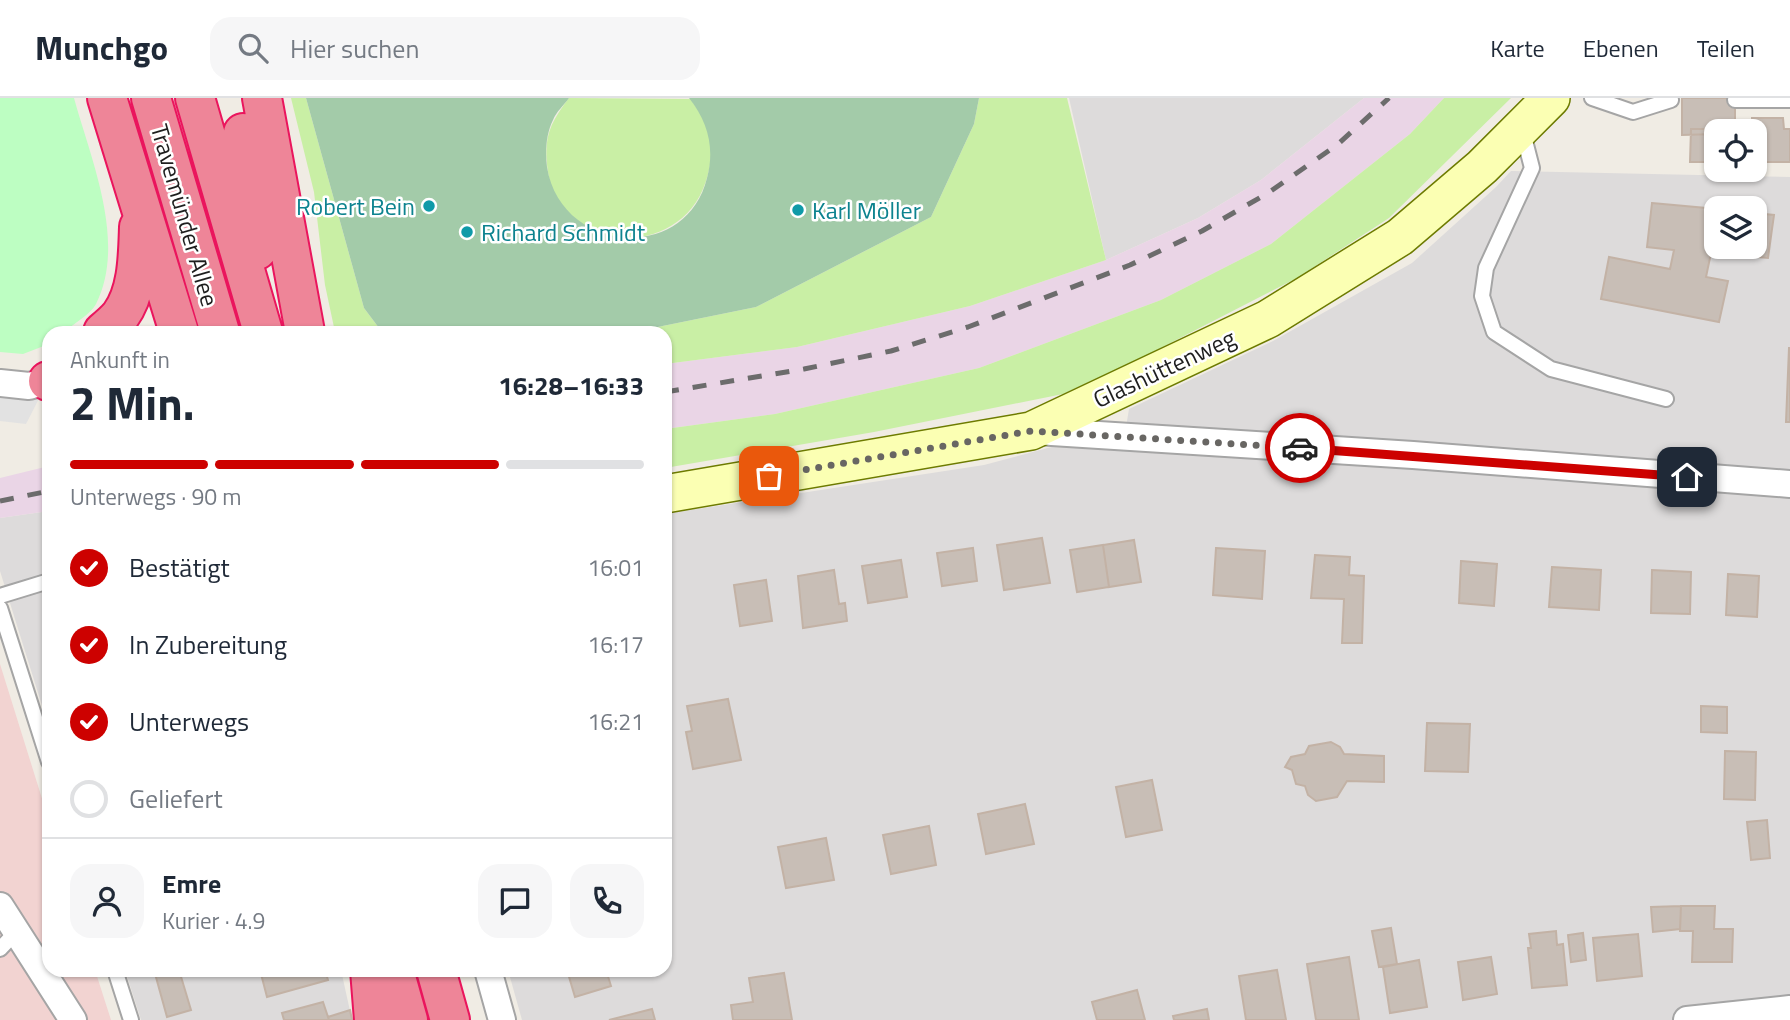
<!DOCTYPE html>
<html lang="de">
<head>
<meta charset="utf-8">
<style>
  body { margin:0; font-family:"Titillium Web",sans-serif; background:#f6f6f7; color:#1f2937; height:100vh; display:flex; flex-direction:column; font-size:26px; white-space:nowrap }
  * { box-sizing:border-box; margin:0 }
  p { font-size:23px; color:#747a83 }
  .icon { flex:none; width:38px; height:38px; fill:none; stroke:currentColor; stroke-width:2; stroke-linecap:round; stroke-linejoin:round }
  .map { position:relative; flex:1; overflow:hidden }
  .side { position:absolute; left:42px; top:228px; width:630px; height:651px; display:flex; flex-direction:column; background:#fff; border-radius:21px; box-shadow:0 2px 5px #0004 }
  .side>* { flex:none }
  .tools { position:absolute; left:1704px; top:21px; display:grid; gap:14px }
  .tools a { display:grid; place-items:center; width:63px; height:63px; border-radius:14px; background:#fff; box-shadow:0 2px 5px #0004; font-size:35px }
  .pin { position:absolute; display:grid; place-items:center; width:60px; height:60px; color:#fff; margin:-30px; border-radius:14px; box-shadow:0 4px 10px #0006 }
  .courier { position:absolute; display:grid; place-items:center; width:70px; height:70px; margin:-35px; border:5px solid #cd0100; border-radius:50%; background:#fff; color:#222; box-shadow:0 2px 9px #0007 }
  .overview em { font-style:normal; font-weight:700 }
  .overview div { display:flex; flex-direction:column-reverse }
  .overview { display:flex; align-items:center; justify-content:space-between; height:119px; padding:0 28px }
  h1 { font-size:46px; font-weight:700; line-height:52px }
  .bar { display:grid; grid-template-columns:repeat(4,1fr); gap:10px 7px; align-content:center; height:84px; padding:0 28px }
  .bar i { height:9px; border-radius:5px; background:#e0e1e3 }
  .bar .active { background:#cd0100 }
  .bar p { grid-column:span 4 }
  .line { display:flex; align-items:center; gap:18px; padding:0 28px; border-top:2px solid #e0e1e3 }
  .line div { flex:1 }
  .round { display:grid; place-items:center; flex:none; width:74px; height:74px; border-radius:21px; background:#f6f6f7 }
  ol { padding:0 28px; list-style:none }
  li { display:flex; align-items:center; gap:21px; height:77px }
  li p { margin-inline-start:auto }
  li .icon { padding:7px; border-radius:50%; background:#cd0100; color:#fff; stroke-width:4 }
  li:last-child { color:#747a83 }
  li i { width:38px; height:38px; border:4px solid #e0e1e3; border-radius:50% }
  header { display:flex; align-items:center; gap:42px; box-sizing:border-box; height:98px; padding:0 35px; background:#fff; border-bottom:2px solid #e0e1e3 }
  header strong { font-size:33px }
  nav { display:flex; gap:38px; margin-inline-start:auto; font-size:24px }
  .search { width:490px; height:63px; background:#f6f6f7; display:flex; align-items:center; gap:18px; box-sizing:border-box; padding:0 24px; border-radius:21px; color:#747a83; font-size:26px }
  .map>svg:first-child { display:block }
  .residential { fill:#dddbdb; fill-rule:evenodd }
  .commercial { fill:#f2d3d1 }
  .industrial { fill:#ead5e6 }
  .grass { fill:#c9efa5 }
  .cemetery { fill:#a3cba9 }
  .park { fill:#bdfec2 }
  .parking { fill:#e2e2e2 }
  .building { fill:#c8beb6; stroke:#c3b2a5; stroke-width:2 }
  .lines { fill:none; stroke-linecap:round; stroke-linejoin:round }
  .lane-casing { stroke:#a5a5a5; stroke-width:18 }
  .street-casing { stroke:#a5a5a5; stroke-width:30 }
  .secondary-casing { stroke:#6d7b00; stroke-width:40 }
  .highway-casing { stroke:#ea155d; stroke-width:42 }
  .lane { stroke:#fff; stroke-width:14 }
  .street { stroke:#fff; stroke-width:26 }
  .secondary { stroke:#fbffb3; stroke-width:37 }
  .highway { stroke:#ee8598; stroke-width:38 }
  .rail { stroke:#6c6c6c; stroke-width:5; stroke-dasharray:14 14; stroke-linecap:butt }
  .done { stroke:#686663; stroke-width:7; stroke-dasharray:0 12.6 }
  .route { stroke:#cd0100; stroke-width:9 }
  .culture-dot { fill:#0f9aa8; stroke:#fff; stroke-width:2.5 }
  .labels { text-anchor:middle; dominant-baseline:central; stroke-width:5; stroke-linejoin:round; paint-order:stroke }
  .culture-label { font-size:24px; fill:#0d838f; stroke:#fff; text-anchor:start }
  .street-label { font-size:24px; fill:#1e1e1e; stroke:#fff }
</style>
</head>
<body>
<header>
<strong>Munchgo</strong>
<div class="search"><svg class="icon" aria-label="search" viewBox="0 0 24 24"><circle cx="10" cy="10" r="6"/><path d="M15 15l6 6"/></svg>Hier suchen</div>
<nav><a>Karte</a><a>Ebenen</a><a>Teilen</a></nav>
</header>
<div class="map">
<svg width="1790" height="922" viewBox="0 0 1790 922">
  <rect width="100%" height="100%" fill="#f0ece4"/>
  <path class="residential" d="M1069 0H1364L1261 82 1198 120 1106 162Z
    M1511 73 1790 79V922H522L508 872H665V416L984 367 1126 329 1129 311 1273 243 1412 165 1496 89ZM1717 110H1755V149H1717Z
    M49 413V630L0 473V420Z
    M125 872H341L352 922H141Z"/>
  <path class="commercial" d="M0 566 49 723V872H95L111 922H0Z"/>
  <path class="industrial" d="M1364 0H1444L1410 36 1271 146 1161 202 979 270 775 316 665 331V266L797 249 970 208 1106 162 1198 120 1261 82Z
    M49 368V413L0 420V380Z"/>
  <path class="grass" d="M291 0H306L364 210 382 234H335L325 187 314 94Z
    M569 0 691 1C696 10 704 19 707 29 713 43 712 62 708 76 687 164 561 159 548 74 543 41 549 26 569 0Z
    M979 0H1067L1106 162 970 208 797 249 665 266V234H633L756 209 931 119 974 26Z
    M1444 0H1511L1389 120 1297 180 1147 257 1063 296 874 334 665 370V331L775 316 979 270 1161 202 1271 146 1410 36Z"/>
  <path class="cemetery" d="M306 0H569C564 7 556 14 553 22 546 36 545 54 547 69 561 156 686 166 707 80 715 50 708 24 689 0H979L974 26 931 119 756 209 633 234H382L364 210Z"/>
  <path class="park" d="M0 0H74C91 62 127 144 96 206 91 216 73 226 64 234H49V246L23 256 0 254Z"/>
  <path class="parking" d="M48 283 26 326 0 323V285Z"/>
  <path class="building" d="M1682 0H1735V33H1717V36L1682 37Z
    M1752 20H1783L1784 31H1790V64H1755V33H1717V64H1690L1691 31H1752Z
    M1652 105 1717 111V149H1755V115L1774 117 1768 160 1711 155 1706 179 1728 183 1719 224 1601 201 1609 159 1670 171 1674 152 1647 149Z
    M1789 250H1790V324H1786Z
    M1042 440 1050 485 1004 492 997 447Z
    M1134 442 1141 484 1109 489 1103 447Z
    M1103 447 1109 489 1077 494 1070 452Z
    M973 450 977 483 942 488 937 455Z
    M1216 450 1265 453 1262 501 1213 497Z
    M1315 457 1350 459 1349 477 1364 478 1362 545H1342L1344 501 1311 500Z
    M901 462 907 499 868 505 862 468Z
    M1461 463 1497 466 1494 508 1459 505Z
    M1552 469 1601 472 1599 512 1549 509Z
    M834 472 839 506 845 505 847 523 803 530 798 478Z
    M1652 472 1691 474 1690 516 1651 515Z
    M1728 476 1759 478 1757 519 1726 517Z
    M766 482 772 523 740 528 734 487Z
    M728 601 741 662 693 671 686 634 692 633 687 608Z
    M1701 608 1727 609V635L1701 634Z
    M1427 625 1470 626 1468 674 1425 673Z
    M1331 644 1340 649 1344 656 1384 658V684L1347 683 1337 699 1316 703 1308 697 1305 688 1296 686 1292 672 1285 669 1291 659 1305 656 1309 648Z
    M1725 653 1756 654 1755 702 1724 701Z
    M1152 682 1162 732 1126 739 1116 689Z
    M1025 706 1034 746 986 756 978 716Z
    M1767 722 1770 760 1751 762 1747 724Z
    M929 728 936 767 891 776 883 737Z
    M826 740 834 782 786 790 778 749Z
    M1681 808 1680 831 1653 834 1651 809Z
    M1681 808H1715L1714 831H1733L1732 864H1692L1693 833H1680Z
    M1391 830 1397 866 1379 869 1372 833Z
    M1556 833 1557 847 1563 846 1567 887 1532 890 1528 850H1531L1529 836Z
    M1583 835 1586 862 1571 864 1568 837Z
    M1638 836 1642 878 1597 883 1593 840Z
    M1349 859 1359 922H1316L1307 866Z
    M1491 859 1497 896 1463 902 1458 864Z
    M1419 862 1427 909 1390 915 1383 869Z
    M154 872H179L191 912 167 919Z
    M260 872H325L328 882 267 899Z
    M567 872H606L611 888 575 899Z
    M1277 872 1286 922H1246L1239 878Z
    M784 875 792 922H733L731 907 753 904 749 880Z
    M1137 892 1145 922H1097L1092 904Z
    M323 904 329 922H284L282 915Z
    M652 911 655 922H609Z
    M1207 911 1209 922H1174L1173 918Z
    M350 912 352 922H329L328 919Z"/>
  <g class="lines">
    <g class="lane-casing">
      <path id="lane" d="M1592 0 1633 14 1671 2
        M1735 2H1790
        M1523 35 1532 70 1486 170 1482 198 1494 234 1551 271 1666 301
        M0 498 49 483
        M0 510 49 664
        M0 851 17 833
        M115 872 131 922"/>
    </g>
    <g class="street-casing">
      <path id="street" d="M0 285 29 288 48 283
        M1036 333 1413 357 1790 386
        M0 808 73 922
        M488 872 502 922
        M1687 922 1790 911"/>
    </g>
    <g class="secondary-casing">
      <path id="secondary" d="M665 396 1031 333 1268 221 1400 139 1482 69 1551 0"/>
    </g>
    <g class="highway-casing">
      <path id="highway" d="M107 0 179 234
        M151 0 220 234
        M195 0 263 234
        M262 0 305 234
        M243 35 250 82 257 152
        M103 234C109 229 115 224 120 218 138 194 138 158 139 129
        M48 283H49
        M370 872 374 922
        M394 872 408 922
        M436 872 450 922"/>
    </g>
    <use href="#lane" class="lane"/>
    <use href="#street" class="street"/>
    <use href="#secondary" class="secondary"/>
    <use href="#highway" class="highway"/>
    <path class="rail" d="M665 294 804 271 891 253 968 229 1130 167 1202 133 1268 95 1337 47 1389 0
      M0 403 49 393"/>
  </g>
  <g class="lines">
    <path class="done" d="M769 378 1031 333 1300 350"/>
    <path class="route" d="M1300 350 1687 379"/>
  </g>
  <g class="culture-dot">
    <circle cx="429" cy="108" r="7"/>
    <circle cx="798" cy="112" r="7"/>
    <circle cx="467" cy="134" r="7"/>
  </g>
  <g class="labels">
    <g class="culture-label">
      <text x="415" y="108" text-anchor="end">Robert Bein</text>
      <text x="812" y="112">Karl Möller</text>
      <text x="481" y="134">Richard Schmidt</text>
    </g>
    <g class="street-label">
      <text transform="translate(185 117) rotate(74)">Travemünder Allee</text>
      <text transform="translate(1164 270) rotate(-25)">Glashüttenweg</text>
    </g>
  </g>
</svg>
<div class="tools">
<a><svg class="icon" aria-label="locate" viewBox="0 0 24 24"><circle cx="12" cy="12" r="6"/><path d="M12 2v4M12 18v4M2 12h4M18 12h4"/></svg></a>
<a><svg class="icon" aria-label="layers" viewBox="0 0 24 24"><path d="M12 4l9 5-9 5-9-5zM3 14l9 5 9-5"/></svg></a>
</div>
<div class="pin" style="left:769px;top:378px;background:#ea580c"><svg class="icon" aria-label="bag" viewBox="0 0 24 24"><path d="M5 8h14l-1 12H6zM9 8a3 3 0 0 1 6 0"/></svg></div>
<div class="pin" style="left:1687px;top:379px;background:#1f2937"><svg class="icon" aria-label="home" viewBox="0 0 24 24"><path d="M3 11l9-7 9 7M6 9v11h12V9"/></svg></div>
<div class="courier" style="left:1300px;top:350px"><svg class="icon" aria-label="car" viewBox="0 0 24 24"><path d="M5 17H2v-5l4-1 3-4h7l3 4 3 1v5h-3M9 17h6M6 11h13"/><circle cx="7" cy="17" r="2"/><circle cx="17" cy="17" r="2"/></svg></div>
<section class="side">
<div class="overview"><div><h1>2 Min.</h1><p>Ankunft in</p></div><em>16:28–16:33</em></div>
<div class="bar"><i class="active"></i><i class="active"></i><i class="active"></i><i></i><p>Unterwegs · 90 m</p></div>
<ol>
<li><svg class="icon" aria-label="check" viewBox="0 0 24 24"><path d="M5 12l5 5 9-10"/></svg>Bestätigt<p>16:01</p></li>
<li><svg class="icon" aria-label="check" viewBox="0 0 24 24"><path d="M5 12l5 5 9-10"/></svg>In Zubereitung<p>16:17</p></li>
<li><svg class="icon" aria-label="check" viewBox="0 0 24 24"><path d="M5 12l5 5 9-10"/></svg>Unterwegs<p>16:21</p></li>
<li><i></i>Geliefert</li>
</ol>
<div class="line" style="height:126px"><a class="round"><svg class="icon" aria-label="person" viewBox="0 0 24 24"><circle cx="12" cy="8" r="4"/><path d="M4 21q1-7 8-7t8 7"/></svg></a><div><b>Emre</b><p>Kurier · 4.9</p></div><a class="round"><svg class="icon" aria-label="chat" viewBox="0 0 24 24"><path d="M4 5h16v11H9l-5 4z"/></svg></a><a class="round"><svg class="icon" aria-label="phone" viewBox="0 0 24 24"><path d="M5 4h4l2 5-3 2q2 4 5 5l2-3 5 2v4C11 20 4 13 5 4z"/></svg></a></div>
</section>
</div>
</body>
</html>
